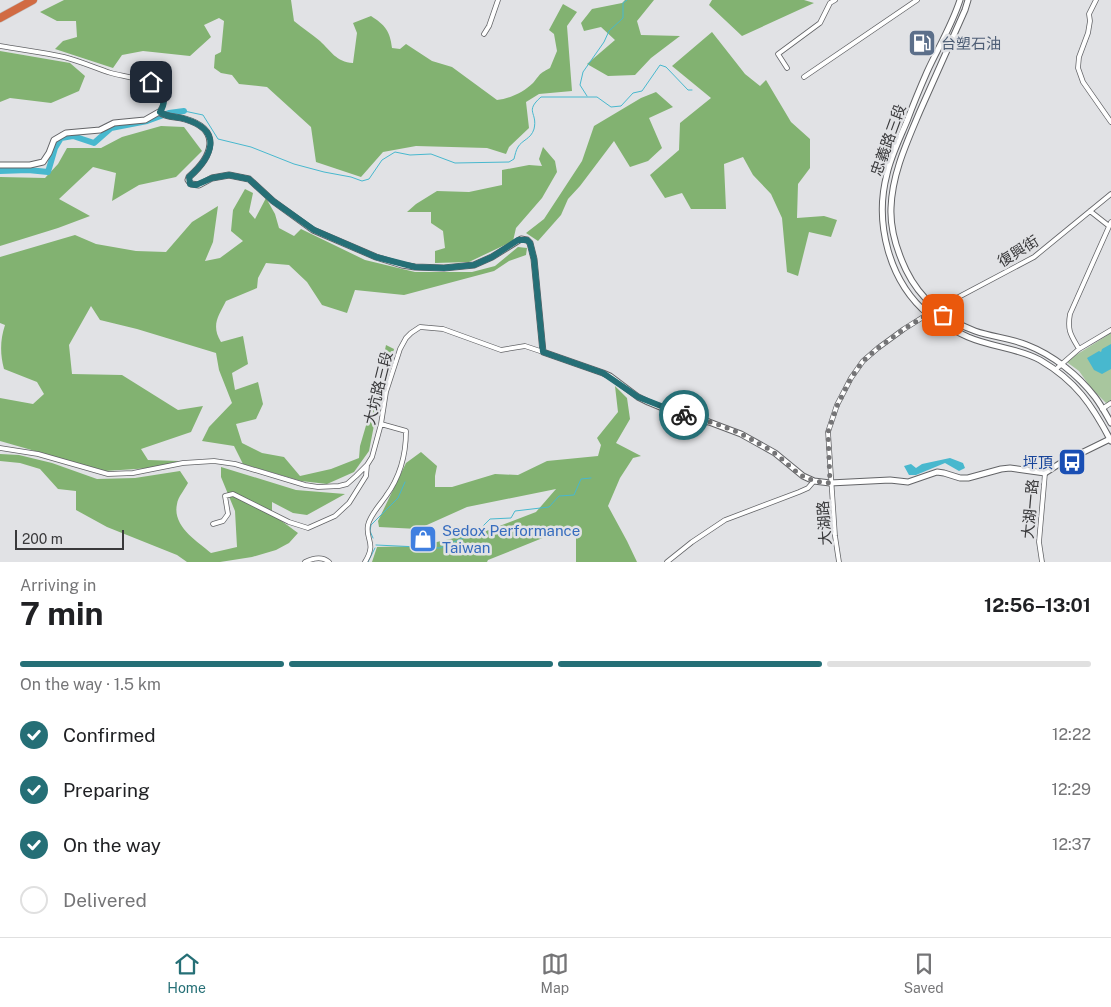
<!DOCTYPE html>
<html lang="en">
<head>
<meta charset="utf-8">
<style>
  body { margin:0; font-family:"Public Sans","Noto Sans TC",sans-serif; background:#f6f6f6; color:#202124; height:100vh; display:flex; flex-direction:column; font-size:19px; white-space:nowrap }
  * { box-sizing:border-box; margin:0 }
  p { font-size:16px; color:#757577 }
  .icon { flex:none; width:28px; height:28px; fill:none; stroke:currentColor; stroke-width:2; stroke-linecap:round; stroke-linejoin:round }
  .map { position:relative; height:562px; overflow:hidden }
  .details { display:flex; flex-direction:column; background:#fff; flex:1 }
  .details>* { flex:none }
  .scale { position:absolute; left:15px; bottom:12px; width:109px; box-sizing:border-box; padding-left:5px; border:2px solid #39393b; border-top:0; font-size:14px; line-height:18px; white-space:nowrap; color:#39393b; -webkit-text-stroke:4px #e1e2e5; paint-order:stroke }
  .pin { position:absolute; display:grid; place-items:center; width:42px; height:42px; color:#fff; margin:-21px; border-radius:10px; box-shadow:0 2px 8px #0006 }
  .courier { position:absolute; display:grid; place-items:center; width:50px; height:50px; margin:-25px; border:4px solid #256f76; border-radius:50%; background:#fff; color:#222; box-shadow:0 1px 6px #0007 }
  .headline em { font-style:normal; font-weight:700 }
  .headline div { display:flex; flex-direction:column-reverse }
  .headline { display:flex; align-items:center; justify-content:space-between; height:85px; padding:0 20px }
  h1 { font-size:32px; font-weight:700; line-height:38px }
  .bar { display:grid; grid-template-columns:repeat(4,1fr); gap:8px 5px; align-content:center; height:60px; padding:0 20px }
  .bar i { height:6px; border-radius:4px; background:#e0e0e0 }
  .bar .active { background:#256f76 }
  .bar p { grid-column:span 4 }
  ol { padding:0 20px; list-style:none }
  li { display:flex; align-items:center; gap:15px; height:55px }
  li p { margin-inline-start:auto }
  li .icon { padding:5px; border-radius:50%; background:#256f76; color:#fff; stroke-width:4 }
  li:last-child { color:#757577 }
  li i { width:28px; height:28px; border:2px solid #e0e0e0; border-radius:50% }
  .dock { display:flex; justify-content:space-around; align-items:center; height:70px; border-top:1px solid #e0e0e0; background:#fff; font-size:14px; color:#757577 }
  .dock a { display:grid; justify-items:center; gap:2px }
  .dock .active { color:#256f76 }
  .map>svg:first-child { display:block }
  .green { fill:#a8c69e }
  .forest { fill:#82b271 }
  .water { fill:#48b8ce }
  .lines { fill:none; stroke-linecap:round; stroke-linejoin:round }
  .stream { stroke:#48b8ce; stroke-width:1 }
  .river { stroke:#48b8ce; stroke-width:6 }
  .minor-casing { stroke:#636467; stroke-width:5.5 }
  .tertiary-casing { stroke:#636467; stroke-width:7 }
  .motorway-casing { stroke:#c0c0c0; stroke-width:9 }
  .minor { stroke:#fff; stroke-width:4 }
  .tertiary { stroke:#fff; stroke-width:5 }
  .motorway { stroke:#d16b43; stroke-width:8 }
  .done { stroke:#747476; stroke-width:5; stroke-dasharray:0 9 }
  .route { stroke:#256f76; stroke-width:6 }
  .labels { text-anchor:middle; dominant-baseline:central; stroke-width:5; stroke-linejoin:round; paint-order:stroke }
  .service-label { font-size:15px; fill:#4e5e75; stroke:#e1e2e5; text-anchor:start }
  .street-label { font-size:15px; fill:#39393b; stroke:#e1e2e5 }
  .transit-label { font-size:15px; fill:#164399; stroke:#e1e2e5; text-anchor:end }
  .shop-label { font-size:15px; fill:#366cbe; stroke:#e1e2e5; text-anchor:start }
</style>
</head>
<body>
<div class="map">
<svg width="1111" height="562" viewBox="0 0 1111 562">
  <rect width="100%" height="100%" fill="#e1e2e5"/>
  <path class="green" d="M1111 333V402L1107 404 1091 388 1079 371 1068 363V360Z"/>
  <path class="forest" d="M64 0H291L294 21C302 28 312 34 320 41 331 51 336 62 353 63L357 33 353 23 371 16C385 25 390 31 392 48L400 49 406 44 432 61 452 67 497 100C509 99 524 92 533 83 541 74 537 75 550 68L557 51 554 34 549 30 563 4 577 12 567 26 572 91 539 94 526 102 529 128 509 147 506 154 487 148 416 146 383 152 361 177 316 162 311 127 267 87 239 84 232 75 221 73 214 68 215 55 221 52 224 21 219 18 204 25 211 37 190 56 143 51 122 55 113 68 55 49 63 41 77 37 76 21H57L40 12Z
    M625 0H654L637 21 641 35 680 36 651 58 635 75 608 76 587 64 615 40 601 27 584 31 581 23 592 9 622 3Z
    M712 0H804L814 3 742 36 709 5Z
    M712 32 745 74 760 86 766 80 791 122 810 139V168L798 184 797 218 824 216 837 220 831 237 809 232 798 276 787 272 782 218 771 194 753 175 743 157 724 164 726 209H691L682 193 665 198 650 175 679 150 680 123 711 98 672 66Z
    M0 51 70 63 85 76 79 91 51 103 10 98 0 102Z
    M656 92 673 107 649 118 662 148 648 161 630 167 614 141 580 186 568 199 561 215 538 241 526 233 544 219 582 161 594 126 641 98Z
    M161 126 184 127 202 151 176 177 139 185 112 201 116 173 93 167 59 199 90 216 58 228 0 246V177L45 178 58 164 67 148H101L122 137Z
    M543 147 555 161 557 172 542 198 516 228 513 241 469 262 435 263V251L445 248 443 231 431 223V212H407L416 204 437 191 469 192 502 185V170L529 165 542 166 539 159Z
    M245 189 253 193 249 212 255 219 266 198 275 214 279 228 294 236 301 229 365 260 415 272H472L495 266 518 247 527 248 526 255 509 261 494 271 404 295 355 290 347 313 322 305 307 282 289 265 266 263 258 278 257 288 226 301C218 317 211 325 221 342L243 336 248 364 232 373 235 390 258 382 263 404 256 419 236 424 242 443 262 453 284 457 300 476 331 469 359 458 360 446 377 388 386 345 394 349 376 415 369 451 354 472 327 484 301 481 243 464 234 446 202 441 209 427 232 403 219 370 216 353 137 329 100 320 91 306 69 345 72 374 122 375 178 410 203 406 191 432 141 449 148 460 180 461 151 468 105 471 0 441V398L33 404 44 394 37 382 4 369C0 354 0 340 5 325L0 323V257L75 235 96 244 136 251 166 252 192 222 218 206 213 242 205 261 220 258 243 241 231 231 233 210Z
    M615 386 627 398 630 419 616 443 641 456 633 458 620 478 608 506 627 541 637 562H576V531H560L488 560 487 562H372L377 547 419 546 486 531 536 512 556 489 467 507 418 529 379 527 378 521 406 463 421 452 437 466 435 476V487H452L495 474 518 475 547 461 598 456 601 445 597 438 618 412Z
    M0 454 19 455 52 463 97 479 135 478 180 471 188 483C185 489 178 497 177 504 172 526 197 541 211 553L237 547 235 511 221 477V467L296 490 345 494 307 515 293 513 272 502V514L298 533 289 543 276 550 252 557 220 562H187L177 555 107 527 76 510V491L58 489 40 469 20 463 0 461Z"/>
  <path class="water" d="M1111 344V369L1102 374 1094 370 1087 358 1099 351 1101 352 1102 349Z
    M950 458 963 463 965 468 959 471 945 463 916 475H909L904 466 911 464 916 468 922 464Z"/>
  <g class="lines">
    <path class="stream" d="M587 96 580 85 583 72 604 42 609 31 623 18V3L627 0
      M184 111 203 115 218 139 251 147 294 164 324 172 351 177 362 181 369 179 382 160 395 152 410 155 431 154 455 163 509 162 514 159C515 155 516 150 518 147 522 140 531 139 534 129 538 112 524 112 541 97H597L611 107 621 106 633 93 642 91 660 65 666 67 688 90H692
      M373 538 370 531 371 525 398 498 405 482
      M376 545 440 548 477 532 490 519 511 518 515 511 549 507 559 496 574 495 581 479 591 478
      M368 562 375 548"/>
    <path class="river" d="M0 171 28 170 48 172 55 148 61 138 73 136 94 143 111 128 147 121 169 113 184 111"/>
    <g class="minor-casing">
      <path id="minor" d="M1096 0 1089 14 1090 21 1088 33 1079 57 1078 68 1083 82 1111 122
        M484 34 489 26 498 0
        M0 46C22 50 43 52 64 57 80 61 95 68 111 73 127 78 181 81 159 112
        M787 68 778 54 820 23 830 3 835 0
        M804 77 917 0
        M1090 211 1109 226
        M1079 349C1071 335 1067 331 1070 314L1111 222
        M1055 370 1079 349 1111 330
        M1102 409 1111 403
        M0 448 38 454 108 474 133 473 183 463 214 461 235 464 305 485 318 487 339 486 347 484 356 476 367 465 372 457 381 424 386 392 400 349 406 338 411 333 420 327 443 329 501 350 525 346 543 352
        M213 524 223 521 228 514 225 496 233 494 289 522 308 528 335 516 349 503 366 476 367 465
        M305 562C313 558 322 556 329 562
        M365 562C377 542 365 540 368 525 370 515 380 505 386 496 400 477 406 454 406 431L381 424
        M667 562 692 542 725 520 799 492 808 488 814 481
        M839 562 835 536 828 432 837 405 851 378 863 361 878 348 904 329 936 309 1034 257 1111 194
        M1042 562 1039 542 1045 473"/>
    </g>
    <g class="tertiary-casing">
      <path id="tertiary" d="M960 0C952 25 938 48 927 72 920 88 913 105 907 121 900 138 891 156 887 174 874 223 889 282 929 315 940 324 955 331 968 337 991 347 1018 348 1040 360 1076 381 1092 405 1111 441
        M968 0 965 10C950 44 935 77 920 111 907 142 892 174 891 208 890 230 897 251 906 270 920 299 945 320 975 331 992 337 1010 338 1027 345 1053 355 1078 375 1095 397 1101 405 1106 414 1111 423
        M0 165H30L43 162 49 153 54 140 66 133 100 130 114 123 145 120 159 112C168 118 175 116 185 119 223 130 212 157 189 177L188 180 191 184 199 185 212 178 229 175 249 179 273 201 313 230 376 257 402 265 415 267 444 268 474 265 492 257 521 239 527 240 530 243 534 259 543 352 603 373 610 376 638 397 648 402 677 414 709 422 741 434 775 453 803 476 814 481 830 483 890 480 908 482 937 472 944 473 960 478H968L1001 469 1010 468 1045 473 1059 464 1110 439"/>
    </g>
    <g class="motorway-casing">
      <path id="motorway" d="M0 18 33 0"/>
    </g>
    <use href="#minor" class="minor"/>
    <use href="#tertiary" class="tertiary"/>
    <use href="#motorway" class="motorway"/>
  </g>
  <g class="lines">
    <path class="done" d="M684 415C708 421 733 428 754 441 761 445 770 449 777 455 798 472 801 481 830 483L828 432 837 406 851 378 863 361 878 348 904 329 936 309 943 315"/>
    <path class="route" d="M151 82C162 90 168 100 160 112 168 118 175 116 185 119 224 131 212 157 189 177L190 184 196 185 212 178 229 175 249 179 273 201 314 230 376 257 415 267 444 268 474 265 492 257 518 240H527L530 243 534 259 543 352 603 373 638 397 684 415"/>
  </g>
  <defs>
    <g id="fuel-square" transform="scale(1.4375)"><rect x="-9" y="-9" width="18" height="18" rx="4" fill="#5c6f8a" stroke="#e1e2e5"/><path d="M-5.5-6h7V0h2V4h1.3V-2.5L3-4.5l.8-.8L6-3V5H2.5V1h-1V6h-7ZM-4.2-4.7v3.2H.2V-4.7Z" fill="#fff"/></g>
    <g id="bus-square" transform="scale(1.4375)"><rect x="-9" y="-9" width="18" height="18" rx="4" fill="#1a4fb4" stroke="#e1e2e5"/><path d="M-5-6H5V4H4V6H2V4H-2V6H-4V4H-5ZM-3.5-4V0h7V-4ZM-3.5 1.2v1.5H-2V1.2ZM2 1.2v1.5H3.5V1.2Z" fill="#fff"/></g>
    <g id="shop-square" transform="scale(1.4375)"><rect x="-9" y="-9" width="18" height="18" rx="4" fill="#3f7fe0" stroke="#e1e2e5"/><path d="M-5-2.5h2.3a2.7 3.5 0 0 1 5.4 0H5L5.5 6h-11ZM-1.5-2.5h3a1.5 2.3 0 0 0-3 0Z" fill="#fff"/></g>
  </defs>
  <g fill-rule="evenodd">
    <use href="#fuel-square" x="922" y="43"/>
    <use href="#bus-square" x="1072" y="462"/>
    <use href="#shop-square" x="423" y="539"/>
  </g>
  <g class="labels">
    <g class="service-label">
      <text x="941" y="43">台塑石油</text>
    </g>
    <g class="street-label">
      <text transform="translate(888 140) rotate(-70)">忠義路三段</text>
      <text transform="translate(1018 251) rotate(-32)">復興街</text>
      <text transform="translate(378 388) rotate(-76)">大坑路三段</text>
      <text transform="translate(1030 509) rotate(-85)">大湖一路</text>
      <text transform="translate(824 523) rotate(-94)">大湖路</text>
    </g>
    <g class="transit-label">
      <text x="1053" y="462">坪頂</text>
    </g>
    <g class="shop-label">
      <text x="442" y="530">Sedox Performance<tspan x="442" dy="17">Taiwan</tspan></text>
    </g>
  </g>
</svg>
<div class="scale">200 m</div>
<div class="pin" style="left:943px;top:315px;background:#ea580c"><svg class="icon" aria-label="bag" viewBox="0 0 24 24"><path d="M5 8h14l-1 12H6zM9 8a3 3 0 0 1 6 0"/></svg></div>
<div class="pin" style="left:151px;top:82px;background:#1f2937"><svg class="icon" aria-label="home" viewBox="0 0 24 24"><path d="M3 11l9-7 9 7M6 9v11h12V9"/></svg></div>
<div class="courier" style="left:684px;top:415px"><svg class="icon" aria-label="bike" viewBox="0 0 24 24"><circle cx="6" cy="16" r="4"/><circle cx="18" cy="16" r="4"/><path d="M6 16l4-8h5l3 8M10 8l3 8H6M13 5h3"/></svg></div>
</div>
<section class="details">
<div class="headline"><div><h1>7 min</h1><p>Arriving in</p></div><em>12:56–13:01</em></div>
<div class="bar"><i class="active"></i><i class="active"></i><i class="active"></i><i></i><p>On the way · 1.5 km</p></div>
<ol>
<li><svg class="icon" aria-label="check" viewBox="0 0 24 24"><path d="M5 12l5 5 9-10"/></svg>Confirmed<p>12:22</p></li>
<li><svg class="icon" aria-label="check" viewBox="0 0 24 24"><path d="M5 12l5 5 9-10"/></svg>Preparing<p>12:29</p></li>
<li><svg class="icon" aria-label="check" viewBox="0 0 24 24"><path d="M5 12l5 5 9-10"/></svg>On the way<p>12:37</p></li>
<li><i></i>Delivered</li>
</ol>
</section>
<nav class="dock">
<a class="active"><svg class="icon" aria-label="home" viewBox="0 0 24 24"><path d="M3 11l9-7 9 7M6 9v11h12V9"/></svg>Home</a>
<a><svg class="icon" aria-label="map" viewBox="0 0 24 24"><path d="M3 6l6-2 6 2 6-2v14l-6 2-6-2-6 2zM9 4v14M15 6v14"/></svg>Map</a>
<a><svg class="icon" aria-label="saved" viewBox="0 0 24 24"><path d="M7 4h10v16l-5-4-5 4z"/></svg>Saved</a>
</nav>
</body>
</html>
